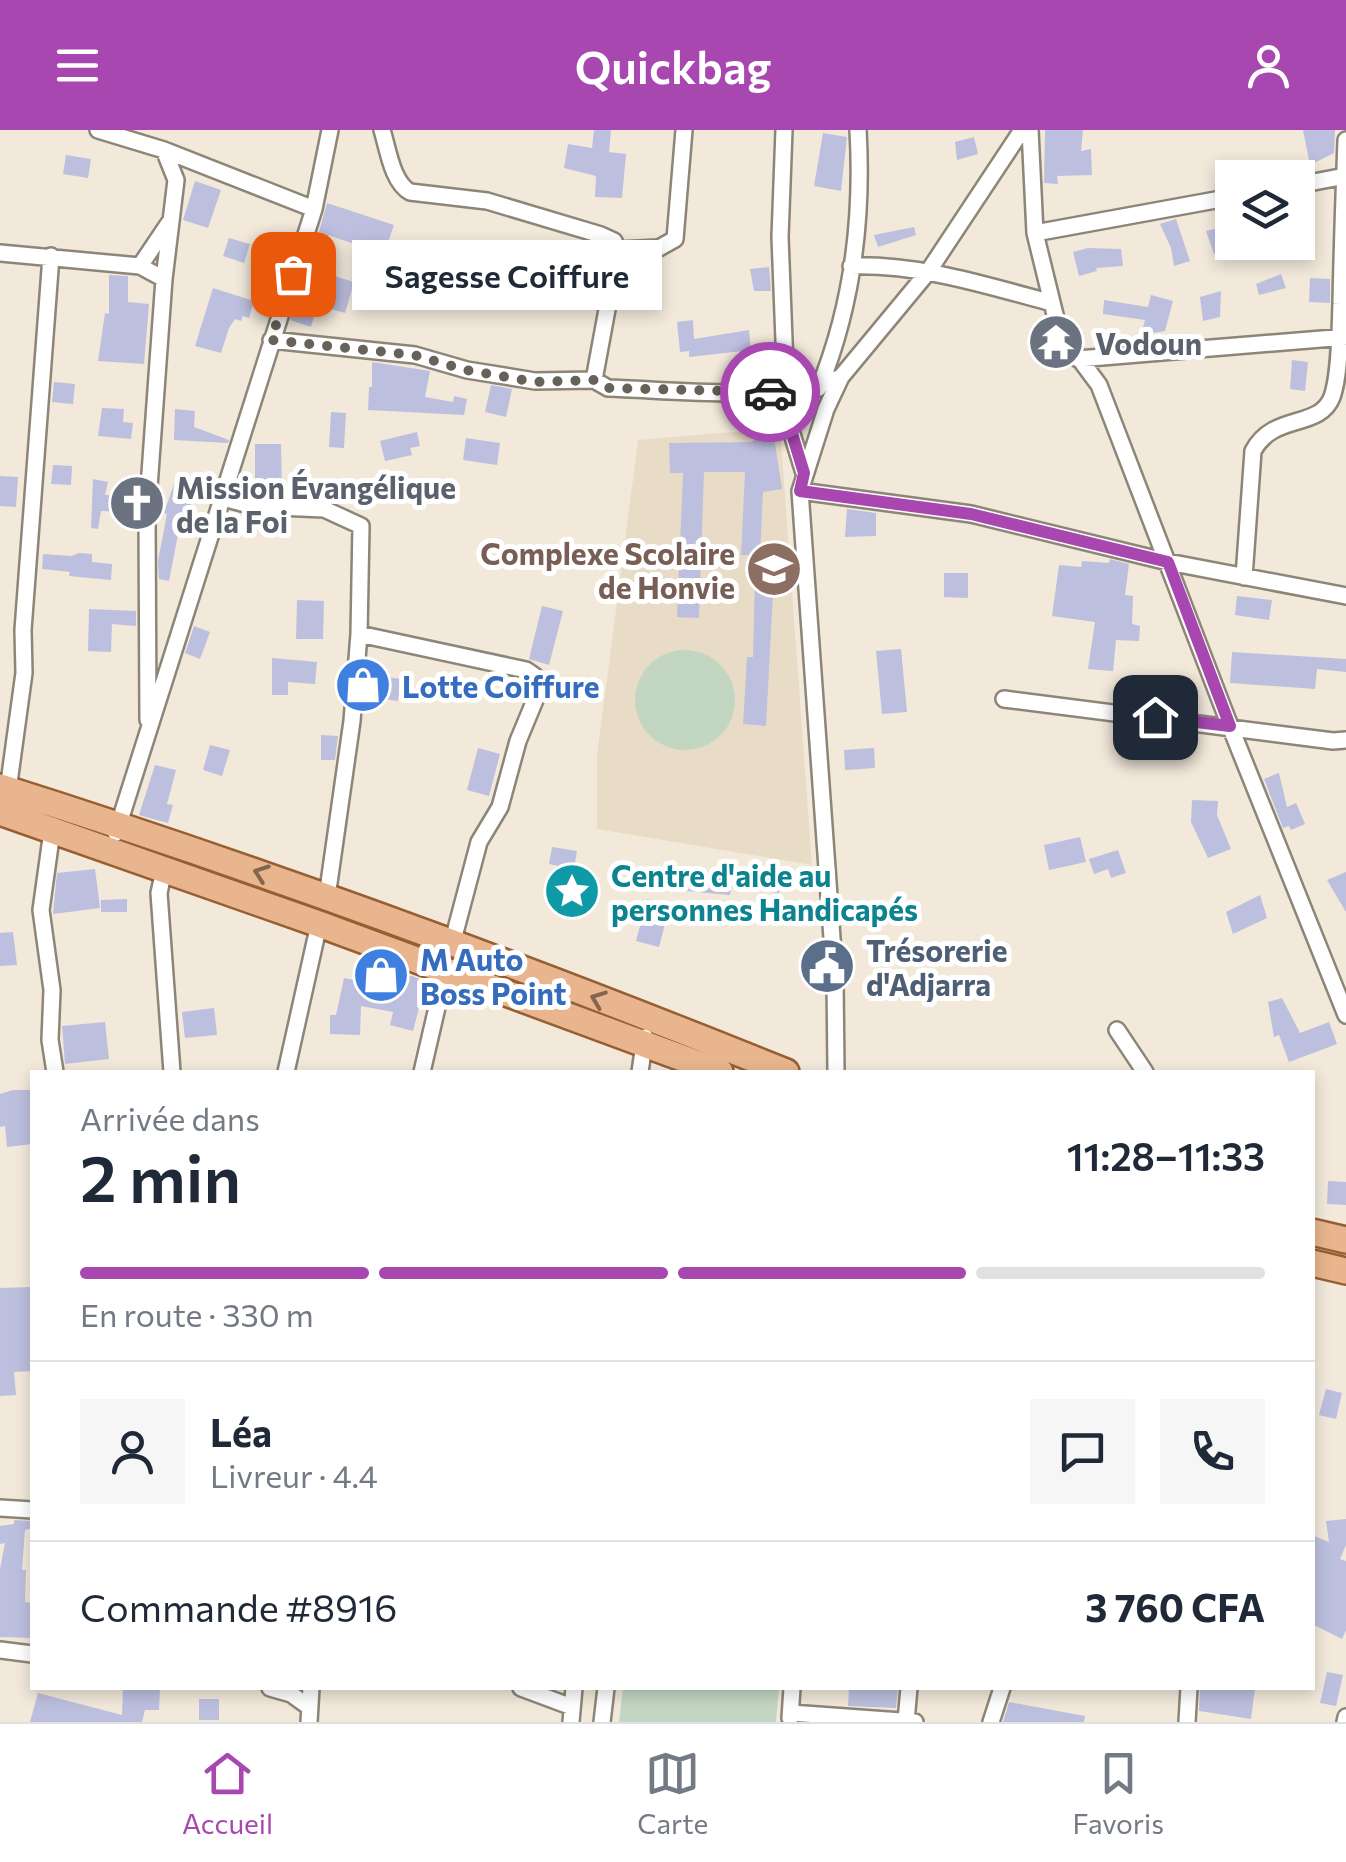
<!DOCTYPE html>
<html lang="fr">
<head>
<meta charset="utf-8">
<style>
  body { margin:0; font-family:Commissioner,sans-serif; background:#f6f6f7; color:#1f2937; height:100vh; display:flex; flex-direction:column; font-size:38px; white-space:nowrap }
  * { box-sizing:border-box; margin:0 }
  p { font-size:32px; color:#747a83 }
  .icon { flex:none; width:55px; height:55px; fill:none; stroke:currentColor; stroke-width:2; stroke-linecap:round; stroke-linejoin:round }
  .map { position:relative; flex:1; overflow:hidden }
  .sheet { position:absolute; left:30px; top:940px; width:1285px; height:620px; display:flex; flex-direction:column; background:#fff; border-radius:0px; box-shadow:0 5px 15px #0003 }
  .sheet>* { flex:none }
  .tools { position:absolute; left:1215px; top:30px; display:grid; gap:20px }
  .tools a { display:grid; place-items:center; width:100px; height:100px; border-radius:0px; background:#fff; box-shadow:0 5px 15px #0003; font-size:50px }
  .pin { position:absolute; display:grid; place-items:center; width:85px; height:85px; color:#fff; margin:-42px; border-radius:20px; box-shadow:0 5px 15px #0006 }
  .courier { position:absolute; display:grid; place-items:center; width:100px; height:100px; margin:-50px; border:8px solid #a747af; border-radius:50%; background:#fff; color:#222; box-shadow:0 2px 12px #0007 }
  .bubble { position:absolute; height:70px; border-radius:0px; background:#fff; box-shadow:0 5px 15px #0003; font-size:32px; font-weight:600; line-height:70px; text-align:center }
  .head em { font-style:normal; font-weight:600 }
  .head div { display:flex; flex-direction:column-reverse }
  .head { display:flex; align-items:center; justify-content:space-between; height:170px; padding:0 50px }
  h1 { font-size:65px; font-weight:600; line-height:75px }
  .bar { display:grid; grid-template-columns:repeat(4,1fr); gap:15px 10px; align-content:center; height:120px; padding:0 50px }
  .bar i { height:12px; border-radius:8px; background:#e0e1e3 }
  .bar .selected { background:#a747af }
  .bar p { grid-column:span 4 }
  .line { display:flex; align-items:center; gap:25px; padding:0 50px; border-top:2px solid #e0e1e3 }
  .line div { flex:1 }
  .round { display:grid; place-items:center; flex:none; width:105px; height:105px; border-radius:0px; background:#f6f6f7 }
  header { display:flex; justify-content:space-between; align-items:center; height:130px; padding:0 50px; background:#a747af; color:#fff; font-size:45px; font-weight:600 }
  .tab-bar { display:flex; justify-content:space-around; align-items:center; height:140px; border-top:2px solid #e0e1e3; background:#fff; font-size:28px; color:#747a83 }
  .tab-bar a { display:grid; justify-items:center; gap:5px }
  .tab-bar .selected { color:#a747af }
  .map>svg:first-child { display:block }
  .built { fill:#e9dcc7 }
  .green { fill:#c3d6c2 }
  .building { fill:#bdbfdf }
  .lines { fill:none; stroke-linecap:round; stroke-linejoin:round }
  .minor-casing { stroke:#8d8578; stroke-width:20 }
  .primary-casing { stroke:#975e32; stroke-width:30 }
  .minor { stroke:#fff; stroke-width:15 }
  .primary { stroke:#e9b58e; stroke-width:25 }
  .oneway { stroke:#826650 }
  .done { stroke:#666159; stroke-width:10; stroke-dasharray:0 18 }
  .route { stroke:#a747af; stroke-width:12 }
  .labels { text-anchor:middle; dominant-baseline:central; stroke-width:10; stroke-linejoin:round; paint-order:stroke }
  .worship-label { font-size:30px; font-weight:bold; fill:#5b616d; stroke:#fff; text-anchor:start }
  .education-label { font-size:30px; font-weight:bold; fill:#785e54; stroke:#fff; text-anchor:end }
  .shop-label { font-size:30px; font-weight:bold; fill:#366cbe; stroke:#fff; text-anchor:start }
  .culture-label { font-size:30px; font-weight:bold; fill:#0d838f; stroke:#fff; text-anchor:start }
  .service-label { font-size:30px; font-weight:bold; fill:#4e5e75; stroke:#fff; text-anchor:start }
</style>
</head>
<body>
<header><svg class="icon" aria-label="menu" viewBox="0 0 24 24"><path d="M4 6h16M4 12h16M4 18h16"/></svg>Quickbag<svg class="icon" aria-label="person" viewBox="0 0 24 24"><circle cx="12" cy="8" r="4"/><path d="M4 21q1-7 8-7t8 7"/></svg></header>
<div class="map">
<svg width="1346" height="1592" viewBox="0 0 1346 1592">
  <rect width="100%" height="100%" fill="#f2e9db"/>
  <path class="built" d="M780 298 812 735 597 699V626L638 310Z"/>
  <path class="green" d="M635 570a50 50 0 1 1 100 0a50 50 0 1 1-100 0Z
    M623 1558H779L776 1592H619Z"/>
  <path class="building" d="M594 0H611L609 22 626 24 622 68 595 67 596 46 564 38 568 14 592 18Z
    M1045 0H1083L1081 21 1091 19 1092 45 1057 46 1058 54 1044 53Z
    M1303 0H1335L1334 23 1310 35Z
    M823 3 847 7 841 61 814 56Z
    M974 7 978 24 957 30 955 12Z
    M66 25 91 29 88 48 63 44Z
    M195 51 221 60 208 98 183 90Z
    M327 73 394 95 384 124 319 102Z
    M1176 89 1190 131 1174 136 1171 118 1160 94Z
    M914 97 916 105 878 117 874 105Z
    M1222 97 1233 120 1214 124 1206 101Z
    M229 108 250 114 244 133 223 126Z
    M1088 118 1121 119 1123 136 1096 138 1097 141 1079 146 1073 122Z
    M459 120 474 122 471 150 457 149Z
    M769 137 771 161H754L750 139Z
    M308 138 354 152 345 183 317 175 311 197 290 190Z
    M1281 144 1286 158 1259 165 1256 154Z
    M109 145 128 146V172L149 174 144 234 98 231 105 183 109 184Z
    M1310 148 1330 149V173L1309 172Z
    M213 158 254 171 249 188 243 186 241 191 235 189 229 198 221 223 195 216Z
    M1221 161 1220 187 1203 191 1200 167Z
    M1151 165 1173 171 1165 201 1141 205 1145 190 1103 184 1104 170 1148 177Z
    M693 190 694 209 749 200 751 220 689 227V221L680 222 677 192Z
    M1292 230 1308 232 1305 261 1290 259Z
    M372 232 430 241 425 267 453 272 454 266 467 269 464 285 368 280 369 257H372Z
    M54 252 75 254 73 274 52 272Z
    M491 255 512 259 506 287 485 282Z
    M102 278 124 279 123 292 133 293 131 309 98 306Z
    M175 279 195 281 194 297 229 310 228 313 174 310Z
    M331 282 346 283 344 318 329 317Z
    M766 285 768 308 774 307 782 359 763 362 760 426 741 425 745 342H704L699 488 677 487 683 343H670L669 313 752 312 755 309 753 286Z
    M417 302 420 316 410 318 412 325 385 331 380 311Z
    M466 308 500 313 497 335 463 330Z
    M255 314H281L282 365H270V352H255Z
    M53 335 72 336 71 355 51 354Z
    M0 346 18 347 16 377 0 376Z
    M176 348 188 354 186 359 192 361 188 371 192 372 186 390 181 389 169 451 159 449 158 431 167 384 164 383Z
    M93 349 108 352 105 365 137 366 136 382 101 381 98 399 91 398Z
    M847 379 876 383V406L845 407Z
    M79 423 92 424V432L112 434 111 450 69 446 70 442 42 439 43 424 71 426Z
    M1110 429 1129 434 1125 465 1133 466 1132 494 1140 496 1139 511 1116 510 1113 541 1088 539 1095 492 1052 486 1059 435 1081 437 1082 431 1109 433Z
    M944 443H968V468L944 467Z
    M755 445H774L766 596 743 594 747 527H753Z
    M1237 466 1272 470 1269 490 1235 485Z
    M297 470 324 471 323 509H296Z
    M542 476 563 481 549 535 529 529Z
    M89 479 136 481V496L112 494 111 522 88 521Z
    M194 496 210 502 200 529 185 523Z
    M901 519 907 582 882 584 876 521Z
    M1232 522 1346 529V542L1317 539 1315 559 1230 553Z
    M272 528 317 532 315 554 288 552V565H272Z
    M373 545 401 549 398 571 370 567Z
    M321 605 338 606 335 630H321Z
    M210 615 230 620 222 646 203 640Z
    M478 618 500 624 489 666 467 660Z
    M874 618 875 638 845 640 844 620Z
    M155 635 176 640 167 674 173 675 168 693 139 685Z
    M1279 643 1287 677 1296 673 1305 694 1291 700 1289 696 1283 698 1264 649Z
    M1192 670 1218 671 1217 685 1231 719 1208 728 1191 692Z
    M1080 707 1086 732 1049 740 1044 715Z
    M552 717 577 721 571 756 595 758 594 775 549 768 558 736 549 734Z
    M1118 720 1126 743 1111 748 1108 739 1094 744 1089 729Z
    M689 738 781 753 779 763 731 758 730 765 686 761Z
    M95 739 100 778 53 784 57 743Z
    M1346 742V782L1327 750Z
    M1260 765 1267 788 1233 804 1226 782Z
    M127 769V782H101V770Z
    M647 769 670 775 659 817 636 811Z
    M13 802 17 835 0 836V803Z
    M403 843 426 851 413 901 390 895 393 882 361 876 360 905 330 904V885H336L344 848 399 859Z
    M1282 868 1300 903 1329 892 1337 914 1289 932 1279 905 1274 907 1268 872Z
    M214 878 217 905 185 908 182 882Z
    M105 892 109 929 65 934 62 896Z
    M13 960H32V1014L7 1017 5 996 0 997V964Z
    M1328 1051 1346 1052V1075L1327 1074Z
    M32 1157V1241L14 1242 16 1265 0 1266V1158Z
    M1326 1259 1342 1263 1336 1289 1319 1285Z
    M1346 1389V1415L1340 1429 1346 1431V1500L1342 1509 1312 1494V1405L1329 1412 1326 1391Z
    M14 1390 32 1391V1398L25 1400 22 1440H26L25 1472 32 1473V1508L0 1507V1439L5 1413 0 1414V1396L14 1394Z
    M1327 1542 1343 1545 1336 1576 1320 1573Z
    M123 1558H160L159 1580H145L142 1592H30L38 1563 122 1585Z
    M849 1558H898L896 1578 848 1576Z
    M1200 1558H1255L1251 1589 1199 1581Z
    M199 1569H219V1590H199Z
    M1009 1572 1085 1586 1084 1592H1003Z"/>
  <g class="lines">
    <g class="minor-casing">
      <path id="minor" d="M98 0 164 20 314 79
        M382 0C388 19 392 52 410 62L487 71 601 105 614 111 618 120
        M784 0 780 107 786 262 789 294 804 343
        M1030 0 1035 103 1059 201 1099 255 1230 596 1346 885
        M1298 55 1345 46
        M1035 103 1232 67
        M0 123 140 136 164 149
        M140 136 169 93
        M851 136C920 134 985 155 1052 173
        M271 210 415 225 467 240 535 251 594 250 608 258C673 260 785 273 841 247
        M1078 229 1346 207
        M594 250 618 120 659 118 675 109 684 0
        M819 258C852 177 863 87 858 0
        M800 361 971 384 1168 432 1346 466
        M223 368 253 376 324 379 361 396 359 504 352 591 327 767
        M1244 447 1253 321C1274 282 1319 300 1332 267 1340 245 1340 198 1341 174 1342 119 1344 65 1346 10
        M359 504 526 540 536 547 540 558 518 611 500 677 479 712 452 814
        M1004 569 1333 611 1346 610
        M148 590 147 385 164 149 176 50 164 20
        M8 660 24 543 23 500 51 126
        M52 701 41 780 52 860 50 910 55 942
        M116 703 314 79 330 0
        M164 740 159 763 172 942
        M1117 900 1145 942
        M286 942 319 794
        M422 942 445 843
        M640 942 645 907
        M836 942 835 850 800 361 826 279 841 247 928 142 1022 0
        M0 1378 32 1380
        M0 1520 32 1524
        M270 1558 291 1564 309 1577
        M521 1558 572 1577
        M791 1583 915 1592
        M790 1588 792 1558
        M906 1591 909 1558
        M309 1592 311 1558
        M571 1592 574 1558
        M602 1592 606 1558
        M991 1592 1002 1558
        M1187 1592 1189 1558
        M1345 1592 1346 1587"/>
    </g>
    <g class="primary-casing">
      <path id="primary" d="M0 657C266 741 528 838 786 942
        M0 682 319 794 720 942
        M1312 1102 1346 1110
        M1312 1133 1346 1141"/>
    </g>
    <use href="#minor" class="minor"/>
    <use href="#primary" class="primary"/>
  </g>
  <defs><path id="oneway-chevron" d="M-2-3.5L2.5 0L-2 3.5" fill="none" stroke-width="1.6" stroke-linecap="round" stroke-linejoin="round" transform="scale(2.5)"/></defs>
  <g class="oneway">
    <use href="#oneway-chevron" transform="translate(261 743) rotate(-160)"/>
    <use href="#oneway-chevron" transform="translate(598 869) rotate(-159)"/>
  </g>
  <g class="lines">
    <path class="done" d="M293 144 271 210 414 225 466 240 535 252 594 250 608 258 770 262"/>
    <path class="route" d="M770 262H786L789 294 804 343 800 361 971 384 1168 432 1230 596 1155 587"/>
  </g>
  <defs>
    <g id="temple-disc" transform="scale(2.875)"><circle r="9.5" fill="#6b7280" stroke="#fff"/><path d="M0-6L5-2H3V0L6.5 2.5H4V6H1.5V3h-3V6H-4V2.5H-6.5L-3 0V-2H-5Z" fill="#fff"/></g>
    <g id="church-disc" transform="scale(2.875)"><circle r="9.5" fill="#6b7280" stroke="#fff"/><path d="M-1.2-6h2.4v3.5h3.3v2.4h-3.3V6h-2.4V-.1h-3.3v-2.4h3.3Z" fill="#fff"/></g>
    <g id="school-disc" transform="scale(2.875)"><circle r="9.5" fill="#8d6e63" stroke="#fff"/><path d="M0-5L7-2L0 1L-7-2ZM-4 1L0 2.5L4 1V4Q0 6-4 4Z" fill="#fff"/></g>
    <g id="shop-disc" transform="scale(2.875)"><circle r="9.5" fill="#3f7fe0" stroke="#fff"/><path d="M-5-2.5h2.3a2.7 3.5 0 0 1 5.4 0H5L5.5 6h-11ZM-1.5-2.5h3a1.5 2.3 0 0 0-3 0Z" fill="#fff"/></g>
    <g id="sight-disc" transform="scale(2.875)"><circle r="9.5" fill="#0f9aa8" stroke="#fff"/><path d="M0-6L1.8-2.2L6-1.7L2.9 1.2L3.7 5.4L0 3.3L-3.7 5.4L-2.9 1.2L-6-1.7L-1.8-2.2Z" fill="#fff"/></g>
    <g id="civic-disc" transform="scale(2.875)"><circle r="9.5" fill="#5c6f8a" stroke="#fff"/><path d="M-.6-6.5H3V-4.5H.6V-3L4-1V1h2V6H-6V1h2V-1L-.6-3ZM-1.2 2.5V6h2.4V2.5Z" fill="#fff"/></g>
  </defs>
  <g fill-rule="evenodd">
    <use href="#temple-disc" x="1056" y="212"/>
    <use href="#church-disc" x="137" y="373"/>
    <use href="#school-disc" x="774" y="439"/>
    <use href="#shop-disc" x="363" y="555"/>
    <use href="#sight-disc" x="572" y="761"/>
    <use href="#civic-disc" x="827" y="836"/>
    <use href="#shop-disc" x="381" y="845"/>
  </g>
  <g class="labels">
    <g class="worship-label">
      <text x="1095" y="212">Vodoun</text>
      <text x="176" y="356">Mission Évangélique<tspan x="176" dy="34">de la Foi</tspan></text>
    </g>
    <g class="education-label">
      <text x="735" y="422">Complexe Scolaire<tspan x="735" dy="34">de Honvie</tspan></text>
    </g>
    <g class="shop-label">
      <text x="402" y="555">Lotte Coiffure</text>
      <text x="420" y="828">M Auto<tspan x="420" dy="34">Boss Point</tspan></text>
    </g>
    <g class="culture-label">
      <text x="611" y="744">Centre d'aide au<tspan x="611" dy="34">personnes Handicapés</tspan></text>
    </g>
    <g class="service-label">
      <text x="866" y="819">Trésorerie<tspan x="866" dy="34">d'Adjarra</tspan></text>
    </g>
  </g>
</svg>
<div class="tools">
<a><svg class="icon" aria-label="layers" viewBox="0 0 24 24"><path d="M12 4l9 5-9 5-9-5zM3 14l9 5 9-5"/></svg></a>
</div>
<div class="pin" style="left:293px;top:144px;background:#ea580c"><svg class="icon" aria-label="bag" viewBox="0 0 24 24"><path d="M5 8h14l-1 12H6zM9 8a3 3 0 0 1 6 0"/></svg></div>
<div class="pin" style="left:1155px;top:587px;background:#1f2937"><svg class="icon" aria-label="home" viewBox="0 0 24 24"><path d="M3 11l9-7 9 7M6 9v11h12V9"/></svg></div>
<div class="courier" style="left:770px;top:262px"><svg class="icon" aria-label="car" viewBox="0 0 24 24"><path d="M5 17H2v-5l4-1 3-4h7l3 4 3 1v5h-3M9 17h6M6 11h13"/><circle cx="7" cy="17" r="2"/><circle cx="17" cy="17" r="2"/></svg></div>
<div class="bubble" style="left:352px;top:110px;width:310px">Sagesse Coiffure</div>
<section class="sheet">
<div class="head"><div><h1>2 min</h1><p>Arrivée dans</p></div><em>11:28–11:33</em></div>
<div class="bar"><i class="selected"></i><i class="selected"></i><i class="selected"></i><i></i><p>En route · 330 m</p></div>
<div class="line" style="height:180px"><a class="round"><svg class="icon" aria-label="person" viewBox="0 0 24 24"><circle cx="12" cy="8" r="4"/><path d="M4 21q1-7 8-7t8 7"/></svg></a><div><b>Léa</b><p>Livreur · 4.4</p></div><a class="round"><svg class="icon" aria-label="chat" viewBox="0 0 24 24"><path d="M4 5h16v11H9l-5 4z"/></svg></a><a class="round"><svg class="icon" aria-label="phone" viewBox="0 0 24 24"><path d="M5 4h4l2 5-3 2q2 4 5 5l2-3 5 2v4C11 20 4 13 5 4z"/></svg></a></div>
<div class="line" style="height:130px"><div>Commande #8916</div><b>3 760 CFA</b></div>
</section>
</div>
<nav class="tab-bar">
<a class="selected"><svg class="icon" aria-label="home" viewBox="0 0 24 24"><path d="M3 11l9-7 9 7M6 9v11h12V9"/></svg>Accueil</a>
<a><svg class="icon" aria-label="map" viewBox="0 0 24 24"><path d="M3 6l6-2 6 2 6-2v14l-6 2-6-2-6 2zM9 4v14M15 6v14"/></svg>Carte</a>
<a><svg class="icon" aria-label="saved" viewBox="0 0 24 24"><path d="M7 4h10v16l-5-4-5 4z"/></svg>Favoris</a>
</nav>
</body>
</html>
